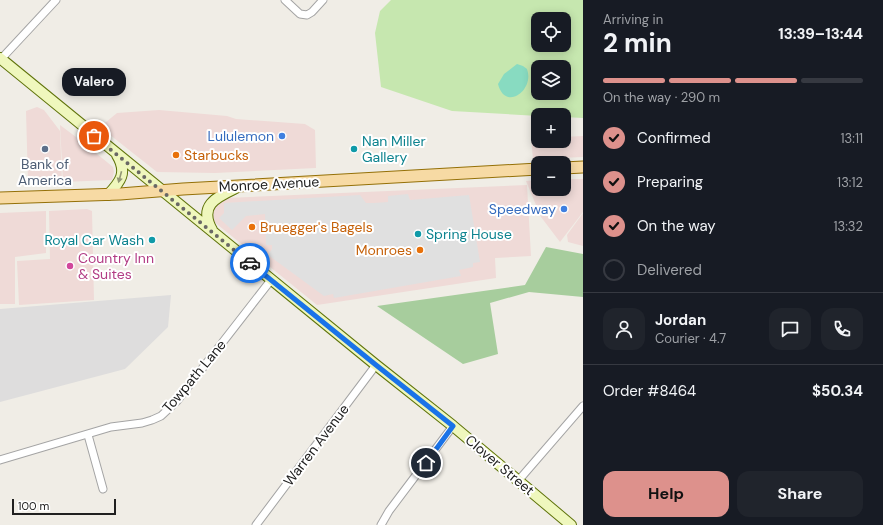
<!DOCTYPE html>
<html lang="en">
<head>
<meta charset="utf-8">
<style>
  body { margin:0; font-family:"DM Sans",sans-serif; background:#20242c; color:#f1f3f6; height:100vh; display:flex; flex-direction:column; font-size:15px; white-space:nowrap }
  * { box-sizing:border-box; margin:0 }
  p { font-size:13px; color:#9ea1a6 }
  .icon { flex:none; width:22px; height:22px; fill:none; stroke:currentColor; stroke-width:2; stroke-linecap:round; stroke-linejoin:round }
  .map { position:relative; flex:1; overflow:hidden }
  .sheet { display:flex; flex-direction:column; background:#171b24; width:300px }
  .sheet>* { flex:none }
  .controls { position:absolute; left:531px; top:12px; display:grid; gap:8px }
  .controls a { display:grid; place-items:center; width:40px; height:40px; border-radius:8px; background:#171b24; box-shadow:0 2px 10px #0003; font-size:20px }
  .scale { position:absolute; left:12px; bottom:10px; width:104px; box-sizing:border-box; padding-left:4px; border:2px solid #202020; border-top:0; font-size:11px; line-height:14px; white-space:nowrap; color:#202020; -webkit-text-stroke:3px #fff; paint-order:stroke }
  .pin { position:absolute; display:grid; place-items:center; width:34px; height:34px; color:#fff; margin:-17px; border:2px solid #fff; border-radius:50%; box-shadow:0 1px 4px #0007 }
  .courier { position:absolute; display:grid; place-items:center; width:40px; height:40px; margin:-20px; border:3px solid #1a73e8; border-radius:50%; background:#fff; color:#222; box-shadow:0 1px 5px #0007 }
  .bubble { position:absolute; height:28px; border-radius:12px; background:#171b24; box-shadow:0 2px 10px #0003; font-size:13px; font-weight:700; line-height:28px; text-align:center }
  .summary em { font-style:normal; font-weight:700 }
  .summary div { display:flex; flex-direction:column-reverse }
  .summary { display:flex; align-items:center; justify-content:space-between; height:68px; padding:0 20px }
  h1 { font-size:26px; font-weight:700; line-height:30px }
  .bar { display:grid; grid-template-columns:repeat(4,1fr); gap:6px 4px; align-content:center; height:48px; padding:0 20px }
  .bar i { height:5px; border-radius:3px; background:#363941 }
  .bar .selected { background:#dd918c }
  .bar p { grid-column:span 4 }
  .line { display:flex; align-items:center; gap:10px; padding:0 20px; border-top:1px solid #363941 }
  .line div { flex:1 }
  .round { display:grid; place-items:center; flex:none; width:42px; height:42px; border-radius:12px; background:#20242c }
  ol { padding:0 20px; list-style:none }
  li { display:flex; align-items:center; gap:12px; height:44px }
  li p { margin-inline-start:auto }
  li .icon { padding:4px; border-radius:50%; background:#dd918c; color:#111; stroke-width:4 }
  li:last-child { color:#9ea1a6 }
  li i { width:22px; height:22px; border:2px solid #363941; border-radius:50% }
  .button { display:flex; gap:8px; margin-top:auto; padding:8px 20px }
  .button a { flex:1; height:46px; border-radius:12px; background:#dd918c; color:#111; font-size:16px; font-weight:700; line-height:46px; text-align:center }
  .button a+a { background:#20242c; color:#f1f3f6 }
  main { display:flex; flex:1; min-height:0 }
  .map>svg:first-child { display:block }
  .residential { fill:#dedddd }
  .commercial { fill:#efdad7 }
  .grass { fill:#c6e7af; fill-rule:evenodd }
  .forest { fill:#a7cd9d }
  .pitch { fill:#88dbc1 }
  .parking { fill:#e0e0e0 }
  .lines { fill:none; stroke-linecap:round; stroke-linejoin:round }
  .street-casing { stroke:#a4a4a4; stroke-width:9 }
  .secondary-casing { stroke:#5f730a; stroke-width:12 }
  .primary-casing { stroke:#947007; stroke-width:13 }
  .street { stroke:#fff; stroke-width:7 }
  .secondary { stroke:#eff7bd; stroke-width:10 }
  .primary { stroke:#f7daa4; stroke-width:11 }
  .oneway { fill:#929676 }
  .done { stroke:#696865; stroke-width:4; stroke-dasharray:0 7.2 }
  .route { stroke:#1a73e8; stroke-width:5 }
  .shop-dot { fill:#3f7fe0; stroke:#fff; stroke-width:1.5 }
  .service-dot { fill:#5c6f8a; stroke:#fff; stroke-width:1.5 }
  .culture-dot { fill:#0f9aa8; stroke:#fff; stroke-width:1.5 }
  .food-dot { fill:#e8710a; stroke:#fff; stroke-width:1.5 }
  .hotel-dot { fill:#d1479c; stroke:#fff; stroke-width:1.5 }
  .labels { text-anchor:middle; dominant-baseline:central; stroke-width:4; stroke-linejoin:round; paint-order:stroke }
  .shop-label { font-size:14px; fill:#366cbe; stroke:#fff; text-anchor:end }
  .culture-label { font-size:14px; fill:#0d838f; stroke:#fff; text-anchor:start }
  .food-label { font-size:14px; fill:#c56008; stroke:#fff; text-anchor:start }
  .service-label { font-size:14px; fill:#4e5e75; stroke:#fff }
  .street-label { font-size:14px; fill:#202020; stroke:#fff }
  .hotel-label { font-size:14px; fill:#b23c85; stroke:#fff; text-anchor:start }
</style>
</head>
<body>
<main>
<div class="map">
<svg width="583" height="525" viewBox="0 0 583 525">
  <rect width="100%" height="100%" fill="#f0ede6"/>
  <path class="residential" d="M171 295 168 327 125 369 0 402V309Z"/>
  <path class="commercial" d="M37 107 44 110 60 131 62 182 28 183 26 111Z
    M159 110 227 116 236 119 305 124 315 130 316 168 215 173 157 172 100 127 117 113Z
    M60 125 80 140 113 167 114 172 112 180 63 182Z
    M583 136V157L533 159 531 138H538V141H564V137Z
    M564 179H583V212L560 242 541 217 526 181 538 180V189H564Z
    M527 185 531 256 495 258 496 278 317 305 213 221 210 211 225 198Z
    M87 209 92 211 94 300 19 305 17 261 50 259 49 211Z
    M46 211V253L15 257V304H0V213Z
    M583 213V246L568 242 567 235Z"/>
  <path class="grass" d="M391 0H583V118L564 117V115L538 116 452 111 381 87 375 33 380 11ZM538 19H564V45H538ZM538 67H564V93H538Z"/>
  <path class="forest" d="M546 247 583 254V297L529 292 490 303 498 354 463 364 377 306 525 285Z"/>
  <path class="pitch" d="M517 64 523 66 527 69C535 90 505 112 498 84L504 74Z"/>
  <path class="parking" d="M408 194 410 200 469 195 480 262 473 263V267L459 270 461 276 334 298 333 294 324 296 268 255 272 249V245H266L265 214 246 216 232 230 219 218 224 213V203L360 195 366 203H374L388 202V196Z"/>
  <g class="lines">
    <g class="street-casing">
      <path id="street" d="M285 0 300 14 307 15 312 12 323 0
        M1 59 56 0
        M88 435 103 489
        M0 460 111 427 142 423 152 420 161 416 177 401 271 280
        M518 481 583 406
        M256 525 376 365
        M381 525 389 511 453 426"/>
    </g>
    <g class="secondary-casing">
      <path id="secondary" d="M0 58 376 365 453 426 571 525
        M108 195C120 182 128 173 117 155
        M212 230C197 203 220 196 240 186"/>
    </g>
    <g class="primary-casing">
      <path id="primary" d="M564 168 583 167
        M0 198 120 194 183 189 538 169"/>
    </g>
    <use href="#street" class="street"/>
    <use href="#secondary" class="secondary"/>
    <use href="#primary" class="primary"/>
  </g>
  <defs><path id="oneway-solid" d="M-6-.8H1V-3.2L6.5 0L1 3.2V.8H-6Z"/></defs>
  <use class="oneway" href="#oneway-solid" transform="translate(120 177) rotate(105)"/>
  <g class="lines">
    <path class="done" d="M94 136 250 263"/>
    <path class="route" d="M250 263 376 365 453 426 426 463"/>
  </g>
  <g class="shop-dot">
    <circle cx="282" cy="136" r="4"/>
    <circle cx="564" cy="209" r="4"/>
  </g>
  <circle class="service-dot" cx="45" cy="149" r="4"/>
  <g class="culture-dot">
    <circle cx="354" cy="149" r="4"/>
    <circle cx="418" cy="234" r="4"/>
    <circle cx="152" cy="240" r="4"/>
  </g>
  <g class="food-dot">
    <circle cx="176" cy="155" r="4"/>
    <circle cx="252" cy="227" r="4"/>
    <circle cx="420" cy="250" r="4"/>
  </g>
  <circle class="hotel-dot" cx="70" cy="266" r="4"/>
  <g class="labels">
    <g class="shop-label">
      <text x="274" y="136">Lululemon</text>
      <text x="556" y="209">Speedway</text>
    </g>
    <g class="culture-label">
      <text x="362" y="141">Nan Miller<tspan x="362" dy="16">Gallery</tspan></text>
      <text x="426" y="234">Spring House</text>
      <text x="144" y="240" text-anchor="end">Royal Car Wash</text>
    </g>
    <g class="food-label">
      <text x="184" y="155">Starbucks</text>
      <text x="260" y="227">Bruegger's Bagels</text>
      <text x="412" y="250" text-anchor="end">Monroes</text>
    </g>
    <g class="service-label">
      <text x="45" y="164">Bank of<tspan x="45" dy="16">America</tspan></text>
    </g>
    <g class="street-label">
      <text transform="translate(269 184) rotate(-3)">Monroe Avenue</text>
      <text transform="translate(194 376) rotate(-50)">Towpath Lane</text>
      <text transform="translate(316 445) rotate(-53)">Warren Avenue</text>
      <text transform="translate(500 465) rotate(40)">Clover Street</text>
    </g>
    <g class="hotel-label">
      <text x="78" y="258">Country Inn<tspan x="78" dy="16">&amp; Suites</tspan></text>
    </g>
  </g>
</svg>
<div class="controls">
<a><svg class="icon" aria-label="locate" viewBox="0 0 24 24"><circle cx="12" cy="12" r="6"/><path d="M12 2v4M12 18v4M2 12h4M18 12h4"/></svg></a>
<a><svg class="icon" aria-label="layers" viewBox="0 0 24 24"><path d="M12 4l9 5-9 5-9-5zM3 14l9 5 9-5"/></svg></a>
<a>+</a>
<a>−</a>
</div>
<div class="scale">100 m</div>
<div class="pin" style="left:94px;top:136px;background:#ea580c"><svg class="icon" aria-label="bag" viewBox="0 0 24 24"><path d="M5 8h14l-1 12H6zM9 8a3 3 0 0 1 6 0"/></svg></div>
<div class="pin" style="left:426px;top:463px;background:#1f2937"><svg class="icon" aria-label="home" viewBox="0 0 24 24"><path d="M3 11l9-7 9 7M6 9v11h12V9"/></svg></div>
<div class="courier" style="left:250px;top:263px"><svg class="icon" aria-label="car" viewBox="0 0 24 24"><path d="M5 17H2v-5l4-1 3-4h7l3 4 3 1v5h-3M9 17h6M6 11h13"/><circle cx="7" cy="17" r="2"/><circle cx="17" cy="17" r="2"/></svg></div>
<div class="bubble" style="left:62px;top:68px;width:64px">Valero</div>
</div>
<section class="sheet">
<div class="summary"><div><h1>2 min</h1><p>Arriving in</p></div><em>13:39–13:44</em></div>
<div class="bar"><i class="selected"></i><i class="selected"></i><i class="selected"></i><i></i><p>On the way · 290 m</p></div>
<ol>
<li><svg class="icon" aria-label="check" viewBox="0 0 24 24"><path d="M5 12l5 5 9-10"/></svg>Confirmed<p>13:11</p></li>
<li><svg class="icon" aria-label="check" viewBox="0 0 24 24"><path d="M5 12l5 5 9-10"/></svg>Preparing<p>13:12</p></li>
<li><svg class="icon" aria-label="check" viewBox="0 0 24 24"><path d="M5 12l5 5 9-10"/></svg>On the way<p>13:32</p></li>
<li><i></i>Delivered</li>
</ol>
<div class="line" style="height:72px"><a class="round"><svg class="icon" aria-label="person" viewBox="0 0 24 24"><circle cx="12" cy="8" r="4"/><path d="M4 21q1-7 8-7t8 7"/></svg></a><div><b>Jordan</b><p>Courier · 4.7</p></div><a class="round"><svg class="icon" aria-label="chat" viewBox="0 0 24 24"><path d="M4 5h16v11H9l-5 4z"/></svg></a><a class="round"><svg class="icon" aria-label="phone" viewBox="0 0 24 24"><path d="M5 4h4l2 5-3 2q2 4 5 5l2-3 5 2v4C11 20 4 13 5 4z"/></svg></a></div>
<div class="line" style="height:52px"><div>Order #8464</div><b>$50.34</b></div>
<div class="button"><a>Help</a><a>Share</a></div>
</section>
</main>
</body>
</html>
